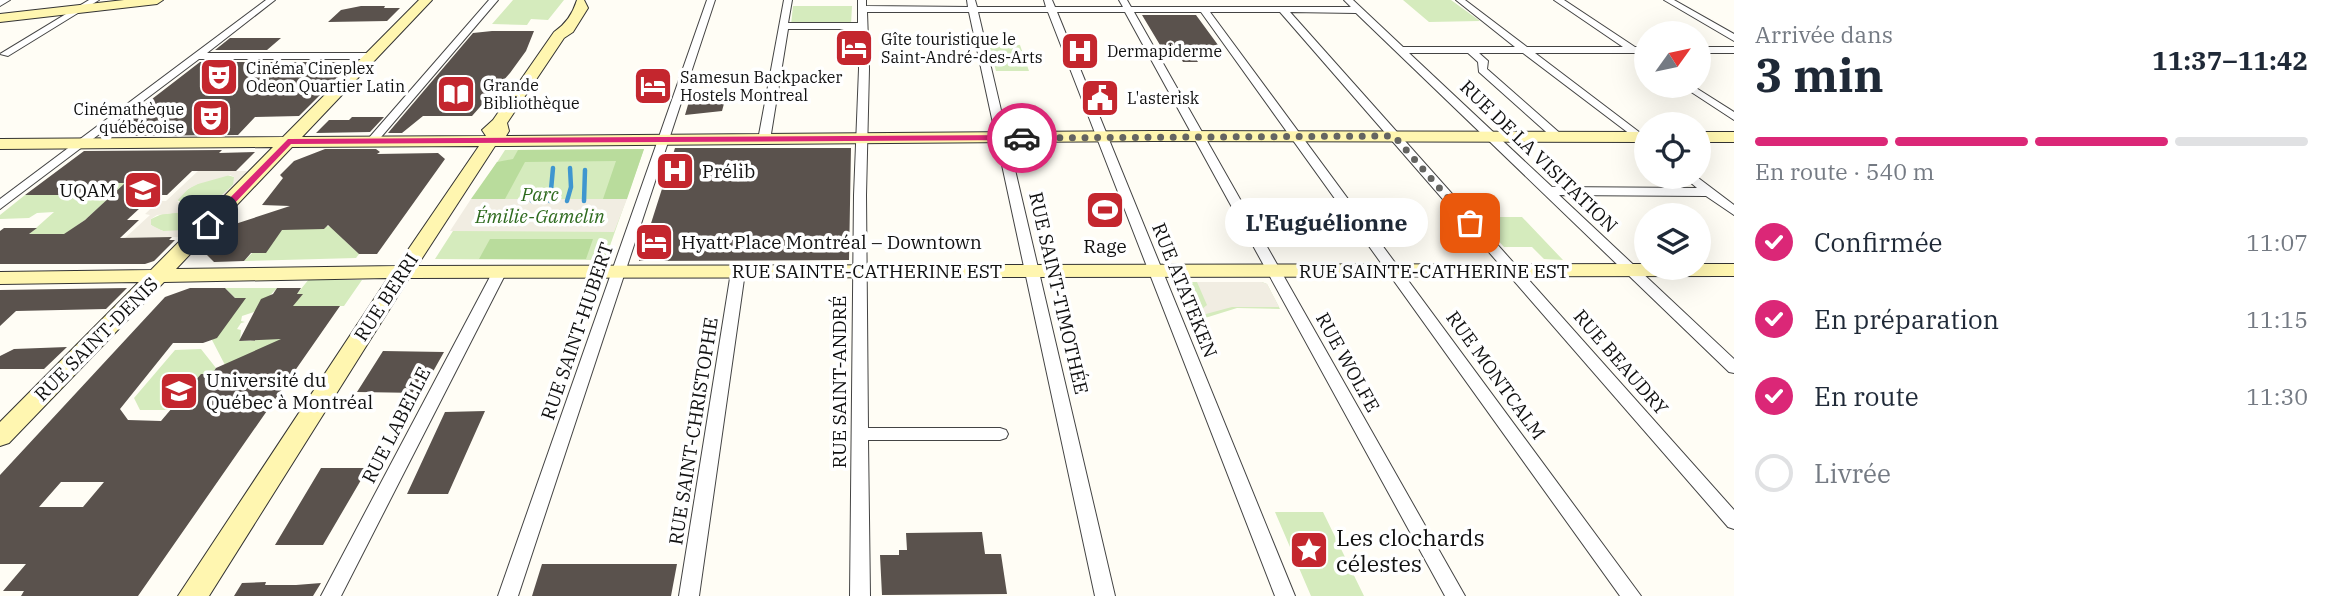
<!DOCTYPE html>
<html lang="fr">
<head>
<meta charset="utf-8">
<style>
  body { margin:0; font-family:"IBM Plex Serif",serif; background:#f6f6f7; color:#1f2937; height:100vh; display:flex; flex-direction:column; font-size:26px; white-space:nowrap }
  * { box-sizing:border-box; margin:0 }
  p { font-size:23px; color:#747a83 }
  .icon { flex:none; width:38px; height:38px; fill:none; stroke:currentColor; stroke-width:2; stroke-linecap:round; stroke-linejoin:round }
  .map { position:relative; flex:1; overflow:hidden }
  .sheet { display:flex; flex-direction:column; background:#fff; width:595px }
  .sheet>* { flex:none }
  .needle { width:46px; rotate:57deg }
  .controls { position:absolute; left:1634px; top:21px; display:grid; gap:14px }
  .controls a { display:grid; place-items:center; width:77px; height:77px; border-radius:50%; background:#fff; box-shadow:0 7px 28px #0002; font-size:35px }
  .pin { position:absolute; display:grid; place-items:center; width:60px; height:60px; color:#fff; margin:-30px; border-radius:14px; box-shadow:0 4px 10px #0006 }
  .courier { position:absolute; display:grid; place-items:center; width:70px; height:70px; margin:-35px; border:5px solid #db2777; border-radius:50%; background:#fff; color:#222; box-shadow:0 2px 9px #0007 }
  .bubble { position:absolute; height:49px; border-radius:24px; background:#fff; box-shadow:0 7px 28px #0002; font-size:23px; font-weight:700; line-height:49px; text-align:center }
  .headline em { font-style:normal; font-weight:700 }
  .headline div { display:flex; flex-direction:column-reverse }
  .headline { display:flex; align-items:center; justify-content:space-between; height:119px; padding:0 21px }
  h1 { font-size:46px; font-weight:700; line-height:52px }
  .bar { display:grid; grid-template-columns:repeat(4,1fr); gap:10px 7px; align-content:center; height:84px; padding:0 21px }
  .bar i { height:9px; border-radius:5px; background:#e0e1e3 }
  .bar .on { background:#db2777 }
  .bar p { grid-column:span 4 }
  ol { padding:0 21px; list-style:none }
  li { display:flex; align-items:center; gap:21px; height:77px }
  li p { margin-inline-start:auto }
  li .icon { padding:7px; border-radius:50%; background:#db2777; color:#fff; stroke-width:4 }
  li:last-child { color:#747a83 }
  li i { width:38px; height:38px; border:4px solid #e0e1e3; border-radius:50% }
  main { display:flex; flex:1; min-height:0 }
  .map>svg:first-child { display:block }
  .green { fill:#d5ebbd }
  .forest { fill:#b9dc9c }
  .plaza { fill:#f1ede2; fill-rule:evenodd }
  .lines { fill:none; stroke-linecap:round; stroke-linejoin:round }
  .stream { stroke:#3f96cf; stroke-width:4.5 }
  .building { fill:#5a524d; fill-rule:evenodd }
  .street-casing { stroke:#444; stroke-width:2 }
  .secondary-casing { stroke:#333; stroke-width:2 }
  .street { fill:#fff; fill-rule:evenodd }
  .secondary { fill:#fff6b0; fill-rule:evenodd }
  .route { fill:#db2777 }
  .done { stroke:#646461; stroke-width:7; stroke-dasharray:0 12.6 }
  .labels { text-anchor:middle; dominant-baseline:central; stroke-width:7; stroke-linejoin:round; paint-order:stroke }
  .far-poi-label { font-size:16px; fill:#111; stroke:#fff; text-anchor:start }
  .street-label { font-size:19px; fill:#111; stroke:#fff }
  .poi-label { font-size:19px; fill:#111; stroke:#fff; text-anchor:start }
  .park-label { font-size:19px; font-style:italic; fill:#2f6b1f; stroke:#fff }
  .near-poi-label { font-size:23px; fill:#111; stroke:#fff; text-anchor:start }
</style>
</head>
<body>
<main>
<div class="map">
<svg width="1734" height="596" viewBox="0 0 1734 596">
  <rect width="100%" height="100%" fill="#fffdf5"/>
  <path class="green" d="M513 0H564L548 20 531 19 527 25 492 24Z
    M1403 0H1451L1480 21 1429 22Z
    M793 6H852L851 25H791Z
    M989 45H1020L1029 71H996Z
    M644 149 605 260 435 259 505 150Z
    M227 175 234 177 235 182C223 199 196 213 177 200 187 185 209 178 227 175Z
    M131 178 85 220 62 236H27L54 212 37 213 29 218 0 219V215L25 195H77L96 180Z
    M193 211 201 213V218C186 231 169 238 151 225V219L162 214Z
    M1477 217H1522L1563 260 1544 259 1532 247H1504Z
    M326 226 335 227 341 237 359 254 356 258 244 261 279 227 324 229Z
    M309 279 362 280 344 306H319L296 339 225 365 212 340 235 298 225 288H277L254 312 242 316 241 321 245 322 241 323 237 329 241 330 240 341 260 340 302 295 297 294Z
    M1176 282H1262L1267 284 1280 309 1237 308 1205 318H1191Z
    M201 349 216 368 212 374 171 410H140L134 398 175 350Z
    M1275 512H1323L1364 596H1311Z"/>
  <path class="forest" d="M644 149 627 199H603L616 161 525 162 505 199H471L497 162 513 159 518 150Z
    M490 239H593L586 259H479Z"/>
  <path class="plaza" d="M198 171H247L245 176 188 233 181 237 125 238 150 215 145 214 159 201H166ZM230 175 234 177 233 185 215 201 194 204H182L177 201 188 189 198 184ZM193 211 201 213V218L185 230 163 231 151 225V219L157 215Z
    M471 199H627L614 232 450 231Z
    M1197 282H1262L1267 284 1279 307H1232L1191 318 1187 309H1202L1207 305Z"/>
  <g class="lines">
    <path class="stream" d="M532 201 535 193
      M550 201 553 168
      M567 201 571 187 570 168
      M584 201 585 170"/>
  </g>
  <path class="building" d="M361 6H385L384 8H400L387 21 328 22 341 10Z
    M1142 15H1196L1218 45 1188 47 1198 62H1183L1177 51H1169L1160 45Z
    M492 31H534L526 51 510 73 472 116H423L402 133H388L473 33Z
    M230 38H281L267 50H215Z
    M200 62H348L351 64 299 116 255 117 238 135 104 136Z
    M696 96H726L722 111 685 115 690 98Z
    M352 117H384L370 132 316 133 329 120H349Z
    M675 148H851L849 260 639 261Z
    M325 149H376L380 152 377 154 438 153 445 159 377 254H359L328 225 324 229 282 230 266 253H251L244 261 214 262 205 253 229 226 290 206 262 205 283 178 280 175 294 161Z
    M222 150 219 153 255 152 236 171H192L167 195H154L127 220H139L120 238 172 237 169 240H175L154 261 145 264H0V231L4 228H37L29 234H64L85 220 125 183H92L77 195H25L84 151Z
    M127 288 106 309 16 311 0 326V290Z
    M190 288H225L235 298H246L217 338 203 343H173L120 409 128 420 161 421 201 374H212L216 368 281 339 239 341 261 299 273 294 277 288H301L297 294H303L293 306H340L138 596H21L24 591H3L26 564H0V475L165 297ZM61 482H104L83 507H39Z
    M67 347 44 369H0V356L14 349Z
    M383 351 444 352 421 393 357 392Z
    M485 411 448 494H407L445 412Z
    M321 468H368L323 545H275Z
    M982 532 985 554H1001L1007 594 882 595 880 555H899V550H907L906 533Z
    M542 564H677L671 596H532Z
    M266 582 265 585H296L321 583 313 596H234L242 583Z"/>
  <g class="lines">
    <g class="street-casing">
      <path id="street" d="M0 0H10L0 6Z
        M89 0H99L8 56 0 54Z
        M266 0H275L207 53H372L377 56 372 59H199L0 209V199Z
        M489 0H498L376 143H368V139Z
        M707 0H715L518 596H498Z
        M784 0H792L788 23H858V0H866V6L968 7 967 0H975L977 7H1046L1044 0H1052L1055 7H1123L1119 0H1127L1131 7H1351L1344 0H1353L1403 47H1515L1456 0H1465L1527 47H1623L1554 0H1564L1635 47H1647V53H1535L1647 138V147L1523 53H1479L1488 61 1487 69 1562 135V139H1554L1479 72 1478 62 1468 53H1409L1552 187 1697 188 1684 177H1697L1734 205V215L1706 196 1559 195 1734 359V373L1729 372 1356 13 1290 12 1734 510V529L1728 527 1280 12H1210L1641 596H1620L1201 12H1134L1465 596H1445L1125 12H1057L1295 596H1275L1048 12H978L1115 596H1095L969 12H867L869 69 866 195 868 428H1000L1006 430 1008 434 1006 438 1000 440H868L870 596H850L854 195 859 69 858 29H788L770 140 768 142H760L758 140Z
        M1664 0H1674L1734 34V41Z
        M1699 47H1734V53H1699Z
        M1682 86H1693L1734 112V120Z
        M738 268 745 272 699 596H679L731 272Z
        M499 269 506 273 341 596H321L492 273Z"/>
    </g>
    <g class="secondary-casing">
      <path id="secondary" d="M124 0H163L157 4 0 22V14Z
        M419 0H432L302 137 486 136 482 130 493 120 554 32C566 24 573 13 577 0H584L588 8 573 32 564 38 507 123 509 131 506 136 1153 131 1647 132V142L1153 141 495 146 417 266 1647 264V268H1699V264H1734V276L409 278 209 596H178L388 278 164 282 9 443 0 446V422L139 282 0 284V272L151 270 273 147 0 149V139L283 137ZM479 146 397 266 176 269 292 147Z
        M1699 132H1734V142H1699Z"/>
    </g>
    <use href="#street" class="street"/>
    <use href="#secondary" class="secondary"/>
  </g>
  <path class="route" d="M1022 135 1026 136V140L291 144 212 227 203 225 288 139Z"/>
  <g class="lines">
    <path class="done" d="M1022 138 1394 136 1470 223"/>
  </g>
  <defs>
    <g id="hotel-square" transform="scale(2.0125)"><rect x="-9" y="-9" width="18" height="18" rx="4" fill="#c4262e" stroke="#fff"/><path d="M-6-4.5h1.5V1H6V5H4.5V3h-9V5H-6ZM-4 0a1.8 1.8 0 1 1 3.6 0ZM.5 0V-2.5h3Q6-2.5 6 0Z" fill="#fff"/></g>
    <g id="hospital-square" transform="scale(2.0125)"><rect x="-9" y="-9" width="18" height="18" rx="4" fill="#c4262e" stroke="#fff"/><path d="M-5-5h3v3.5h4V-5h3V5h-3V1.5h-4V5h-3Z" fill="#fff"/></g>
    <g id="theatre-square" transform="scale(2.0125)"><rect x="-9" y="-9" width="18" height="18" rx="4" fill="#c4262e" stroke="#fff"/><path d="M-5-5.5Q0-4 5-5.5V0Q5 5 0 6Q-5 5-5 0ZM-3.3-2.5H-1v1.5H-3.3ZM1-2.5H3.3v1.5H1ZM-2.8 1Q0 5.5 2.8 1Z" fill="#fff"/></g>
    <g id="library-square" transform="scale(2.0125)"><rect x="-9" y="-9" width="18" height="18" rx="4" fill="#c4262e" stroke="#fff"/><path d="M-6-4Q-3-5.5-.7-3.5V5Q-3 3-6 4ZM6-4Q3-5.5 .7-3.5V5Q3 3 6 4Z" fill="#fff"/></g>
    <g id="civic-square" transform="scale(2.0125)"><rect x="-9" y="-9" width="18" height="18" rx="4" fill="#c4262e" stroke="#fff"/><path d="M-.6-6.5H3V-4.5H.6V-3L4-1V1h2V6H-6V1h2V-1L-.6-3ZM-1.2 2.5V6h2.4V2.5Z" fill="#fff"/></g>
    <g id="school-square" transform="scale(2.0125)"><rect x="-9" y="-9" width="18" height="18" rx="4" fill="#c4262e" stroke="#fff"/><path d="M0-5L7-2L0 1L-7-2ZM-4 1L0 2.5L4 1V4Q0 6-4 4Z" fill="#fff"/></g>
    <g id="stadium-square" transform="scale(2.0125)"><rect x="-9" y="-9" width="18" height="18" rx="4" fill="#c4262e" stroke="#fff"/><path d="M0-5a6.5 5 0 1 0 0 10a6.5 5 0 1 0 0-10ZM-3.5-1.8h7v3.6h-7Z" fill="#fff"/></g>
    <g id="university-square" transform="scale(2.0125)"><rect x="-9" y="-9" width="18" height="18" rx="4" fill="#c4262e" stroke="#fff"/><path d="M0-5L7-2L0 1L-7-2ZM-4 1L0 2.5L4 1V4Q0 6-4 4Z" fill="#fff"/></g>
    <g id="sight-square" transform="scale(2.0125)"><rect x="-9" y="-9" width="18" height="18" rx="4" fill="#c4262e" stroke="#fff"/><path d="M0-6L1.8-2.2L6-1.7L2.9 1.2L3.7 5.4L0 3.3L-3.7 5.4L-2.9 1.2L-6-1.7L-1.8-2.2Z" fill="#fff"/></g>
  </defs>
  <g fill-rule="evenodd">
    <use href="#hotel-square" x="854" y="48"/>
    <use href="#hospital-square" x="1080" y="51"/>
    <use href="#theatre-square" x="219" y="77"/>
    <use href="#hotel-square" x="653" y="86"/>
    <use href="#library-square" x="456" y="94"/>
    <use href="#civic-square" x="1100" y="98"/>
    <use href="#theatre-square" x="211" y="118"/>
    <use href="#hospital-square" x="675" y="171"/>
    <use href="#school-square" x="143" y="190"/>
    <use href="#stadium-square" x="1105" y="210"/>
    <use href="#hotel-square" x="654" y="242"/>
    <use href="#university-square" x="179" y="391"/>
    <use href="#sight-square" x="1309" y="550"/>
  </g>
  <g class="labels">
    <g class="far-poi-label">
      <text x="881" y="39">Gîte touristique le<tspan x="881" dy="18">Saint-André-des-Arts</tspan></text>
      <text x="1107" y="51">Dermapiderme</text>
      <text x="246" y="68">Cinéma Cineplex<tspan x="246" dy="18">Odeon Quartier Latin</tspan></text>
      <text x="680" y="77">Samesun Backpacker<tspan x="680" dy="18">Hostels Montreal</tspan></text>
      <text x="483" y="85">Grande<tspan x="483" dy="18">Bibliothèque</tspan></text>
      <text x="1127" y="98">L'asterisk</text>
      <text x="184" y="109" text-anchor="end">Cinémathèque<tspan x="184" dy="18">québécoise</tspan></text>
    </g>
    <g class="street-label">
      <text transform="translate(1539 156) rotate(44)">RUE DE LA VISITATION</text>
      <text x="867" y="271">RUE SAINTE-CATHERINE EST</text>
      <text x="1434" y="271">RUE SAINTE-CATHERINE EST</text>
      <text transform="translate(1185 290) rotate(68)">RUE ATATEKEN</text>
      <text transform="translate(1059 293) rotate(77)">RUE SAINT-TIMOTHÉE</text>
      <text transform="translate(386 297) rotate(-57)">RUE BERRI</text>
      <text transform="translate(577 331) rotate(-71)">RUE SAINT-HUBERT</text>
      <text transform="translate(96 339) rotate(-45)">RUE SAINT-DENIS</text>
      <text transform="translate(1348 362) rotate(61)">RUE WOLFE</text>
      <text transform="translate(1621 362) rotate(49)">RUE BEAUDRY</text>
      <text transform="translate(1496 375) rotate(54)">RUE MONTCALM</text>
      <text transform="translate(839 382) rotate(-90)">RUE SAINT-ANDRÉ</text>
      <text transform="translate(396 425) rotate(-63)">RUE LABELLE</text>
      <text transform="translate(693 431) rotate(-81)">RUE SAINT-CHRISTOPHE</text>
    </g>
    <g class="poi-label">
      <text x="702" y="171">Prélib</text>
      <text x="116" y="190" text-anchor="end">UQAM</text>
      <text x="681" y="242">Hyatt Place Montréal – Downtown</text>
      <text x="1105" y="246" text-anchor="middle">Rage</text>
      <text x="206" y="380">Université du<tspan x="206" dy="22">Québec à Montréal</tspan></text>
    </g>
    <g class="park-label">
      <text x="540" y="194">Parc<tspan x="540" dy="22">Émilie-Gamelin</tspan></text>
    </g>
    <g class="near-poi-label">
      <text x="1336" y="537">Les clochards<tspan x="1336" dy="26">célestes</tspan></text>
    </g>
  </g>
</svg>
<div class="controls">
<a><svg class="needle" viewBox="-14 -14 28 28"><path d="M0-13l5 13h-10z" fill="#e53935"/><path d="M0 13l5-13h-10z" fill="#747a83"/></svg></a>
<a><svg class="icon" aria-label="locate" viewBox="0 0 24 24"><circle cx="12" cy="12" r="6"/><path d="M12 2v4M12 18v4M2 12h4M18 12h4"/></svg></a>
<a><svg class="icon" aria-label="layers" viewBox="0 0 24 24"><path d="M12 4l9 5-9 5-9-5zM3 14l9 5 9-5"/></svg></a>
</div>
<div class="pin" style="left:1470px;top:223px;background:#ea580c"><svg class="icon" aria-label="bag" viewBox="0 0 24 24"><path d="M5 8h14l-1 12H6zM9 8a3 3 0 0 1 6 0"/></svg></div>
<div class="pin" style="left:208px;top:225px;background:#1f2937"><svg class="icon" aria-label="home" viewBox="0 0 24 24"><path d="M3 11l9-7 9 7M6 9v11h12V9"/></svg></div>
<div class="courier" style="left:1022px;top:138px"><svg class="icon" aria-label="car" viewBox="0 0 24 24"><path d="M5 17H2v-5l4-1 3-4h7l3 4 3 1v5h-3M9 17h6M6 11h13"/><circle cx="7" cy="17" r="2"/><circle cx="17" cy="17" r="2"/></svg></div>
<div class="bubble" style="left:1225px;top:198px;width:203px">L'Euguélionne</div>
</div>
<section class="sheet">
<div class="headline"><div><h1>3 min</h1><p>Arrivée dans</p></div><em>11:37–11:42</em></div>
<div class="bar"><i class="on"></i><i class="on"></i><i class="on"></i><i></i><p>En route · 540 m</p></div>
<ol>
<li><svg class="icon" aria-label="check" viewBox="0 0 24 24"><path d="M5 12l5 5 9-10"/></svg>Confirmée<p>11:07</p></li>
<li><svg class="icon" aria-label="check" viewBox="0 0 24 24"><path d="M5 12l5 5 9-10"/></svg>En préparation<p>11:15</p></li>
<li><svg class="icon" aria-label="check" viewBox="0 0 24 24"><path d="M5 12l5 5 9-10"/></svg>En route<p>11:30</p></li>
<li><i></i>Livrée</li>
</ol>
</section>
</main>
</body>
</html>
